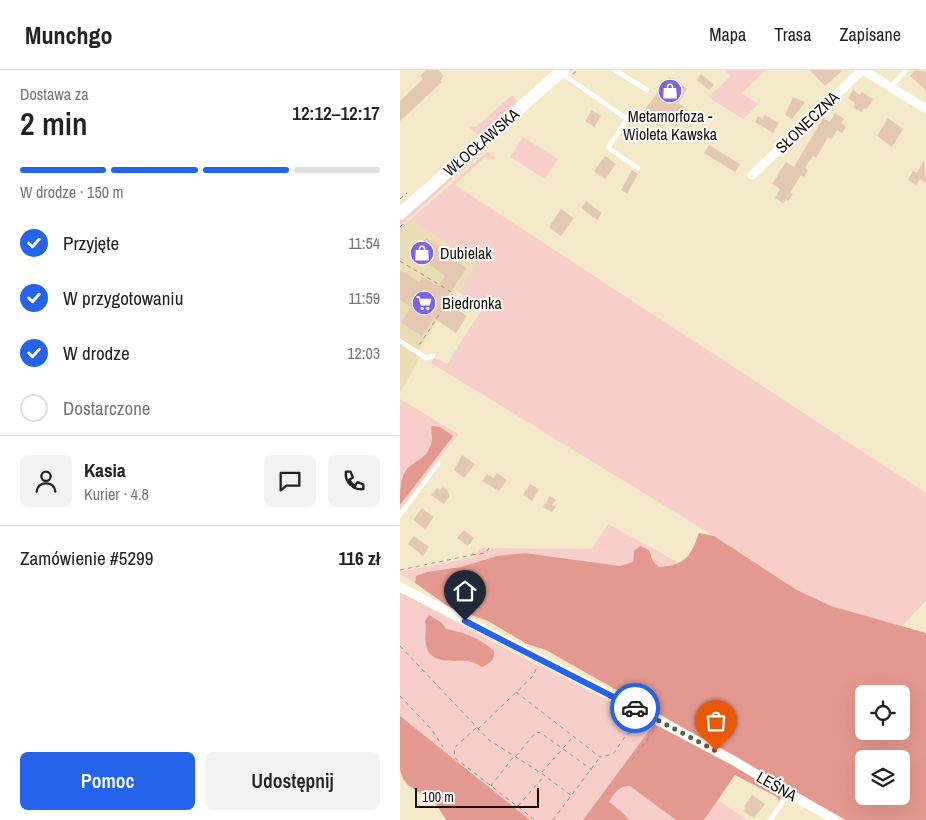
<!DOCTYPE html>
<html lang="pl">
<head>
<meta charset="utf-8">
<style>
  body { margin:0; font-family:"Archivo Narrow",sans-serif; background:#f2f2f2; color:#222; height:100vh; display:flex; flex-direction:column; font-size:19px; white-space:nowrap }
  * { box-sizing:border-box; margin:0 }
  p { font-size:16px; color:#767676 }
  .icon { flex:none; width:28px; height:28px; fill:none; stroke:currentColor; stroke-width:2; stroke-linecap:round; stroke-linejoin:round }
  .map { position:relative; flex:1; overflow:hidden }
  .sheet { display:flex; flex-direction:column; background:#fff; width:400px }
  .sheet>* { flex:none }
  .buttons { position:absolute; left:455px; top:615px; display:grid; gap:10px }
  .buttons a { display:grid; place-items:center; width:55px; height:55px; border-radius:8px; background:#fff; box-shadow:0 5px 20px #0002; font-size:25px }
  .scale { position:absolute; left:15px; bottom:12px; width:124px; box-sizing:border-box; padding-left:5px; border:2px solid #130f05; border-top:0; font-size:14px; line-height:18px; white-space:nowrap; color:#130f05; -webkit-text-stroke:4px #fff; paint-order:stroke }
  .pin { position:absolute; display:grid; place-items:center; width:42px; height:42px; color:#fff; margin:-51px -21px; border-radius:50% 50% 50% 0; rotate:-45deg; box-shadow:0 0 5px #0007 }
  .pin .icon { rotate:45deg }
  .courier { position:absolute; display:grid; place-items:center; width:50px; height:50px; margin:-25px; border:4px solid #2563eb; border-radius:50%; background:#fff; color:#222; box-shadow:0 1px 6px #0007 }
  .overview em { font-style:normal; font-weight:600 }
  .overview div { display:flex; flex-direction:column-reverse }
  .overview { display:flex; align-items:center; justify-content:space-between; height:85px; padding:0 20px }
  h1 { font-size:32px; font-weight:600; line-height:38px }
  .bar { display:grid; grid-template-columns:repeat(4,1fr); gap:8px 5px; align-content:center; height:60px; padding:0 20px }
  .bar i { height:6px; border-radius:4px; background:#e0e0e0 }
  .bar .selected { background:#2563eb }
  .bar p { grid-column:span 4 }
  .line { display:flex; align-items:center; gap:12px; padding:0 20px; border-top:1px solid #e0e0e0 }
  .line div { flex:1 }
  .round { display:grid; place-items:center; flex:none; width:52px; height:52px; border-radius:8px; background:#f2f2f2 }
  ol { padding:0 20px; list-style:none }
  li { display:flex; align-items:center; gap:15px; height:55px }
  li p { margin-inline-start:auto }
  li .icon { padding:5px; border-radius:50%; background:#2563eb; color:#fff; stroke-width:4 }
  li:last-child { color:#767676 }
  li i { width:28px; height:28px; border:2px solid #e0e0e0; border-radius:50% }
  .button { display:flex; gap:10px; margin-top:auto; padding:10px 20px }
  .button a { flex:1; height:58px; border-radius:8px; background:#2563eb; color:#fff; font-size:20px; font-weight:600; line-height:58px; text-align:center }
  .button a+a { background:#f2f2f2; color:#222 }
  header { display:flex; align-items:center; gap:30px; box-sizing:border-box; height:70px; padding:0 25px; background:#fff; border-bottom:1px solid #e0e0e0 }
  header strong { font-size:24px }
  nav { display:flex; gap:28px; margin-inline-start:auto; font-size:18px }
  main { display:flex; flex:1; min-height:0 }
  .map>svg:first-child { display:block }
  .built { fill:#ebdeb7 }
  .green { fill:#f7cec9 }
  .forest { fill:#e49990; fill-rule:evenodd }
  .building { fill:#e4c8b2 }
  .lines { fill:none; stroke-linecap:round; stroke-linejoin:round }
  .path { stroke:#9a927b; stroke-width:1; stroke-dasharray:4 4; stroke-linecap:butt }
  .lane { stroke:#fff; stroke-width:4.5 }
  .street { stroke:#fff; stroke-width:9 }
  .secondary { stroke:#fff; stroke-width:12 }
  .done { stroke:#625c4a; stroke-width:5; stroke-dasharray:0 9 }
  .route { stroke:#2563eb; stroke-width:6 }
  .labels { text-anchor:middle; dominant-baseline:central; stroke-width:4; stroke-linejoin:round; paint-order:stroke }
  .poi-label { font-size:16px; fill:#130f05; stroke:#fff; text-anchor:start }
  .street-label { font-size:16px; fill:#130f05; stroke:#fff }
</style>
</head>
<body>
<header>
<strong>Munchgo</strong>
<nav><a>Mapa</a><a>Trasa</a><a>Zapisane</a></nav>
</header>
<main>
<section class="sheet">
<div class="overview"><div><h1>2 min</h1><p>Dostawa za</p></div><em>12:12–12:17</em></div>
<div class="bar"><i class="selected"></i><i class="selected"></i><i class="selected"></i><i></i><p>W drodze · 150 m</p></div>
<ol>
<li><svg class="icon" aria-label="check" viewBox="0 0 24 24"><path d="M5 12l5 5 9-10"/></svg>Przyjęte<p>11:54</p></li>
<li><svg class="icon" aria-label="check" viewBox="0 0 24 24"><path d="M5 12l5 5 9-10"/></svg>W przygotowaniu<p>11:59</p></li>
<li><svg class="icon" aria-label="check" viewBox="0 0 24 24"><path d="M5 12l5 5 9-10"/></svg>W drodze<p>12:03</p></li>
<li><i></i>Dostarczone</li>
</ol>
<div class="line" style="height:90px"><a class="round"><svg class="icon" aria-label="person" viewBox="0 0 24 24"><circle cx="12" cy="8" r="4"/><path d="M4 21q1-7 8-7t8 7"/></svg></a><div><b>Kasia</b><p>Kurier · 4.8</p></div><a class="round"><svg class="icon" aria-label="chat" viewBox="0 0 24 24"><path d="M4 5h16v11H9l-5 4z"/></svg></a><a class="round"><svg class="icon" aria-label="phone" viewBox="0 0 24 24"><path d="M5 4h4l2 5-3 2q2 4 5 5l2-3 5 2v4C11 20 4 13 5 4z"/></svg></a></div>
<div class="line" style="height:65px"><div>Zamówienie #5299</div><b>116 zł</b></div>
<div class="button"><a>Pomoc</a><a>Udostępnij</a></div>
</section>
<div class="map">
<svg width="526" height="750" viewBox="0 0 526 750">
  <rect width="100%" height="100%" fill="#f4eaca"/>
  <path class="built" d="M13 150 78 192 59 222 56 221 20 278 16 285 21 287 0 322V162Z"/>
  <path class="green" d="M325 0H366L342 23 358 34 343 49 308 27 331 6Z
    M112 25 118 33 80 67 68 56 76 57Z
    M123 67 158 89 145 109 110 87Z
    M82 79 84 81 0 156V150Z
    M87 82 95 87 93 90 85 87 55 115 526 423V531L502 556 431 536 397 520 314 466 31 293 34 287 47 294 83 238 59 222 77 192 13 151 0 162V159Z
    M0 329 58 364 0 439Z
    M208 454 279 493 274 496 259 497 253 491V486L234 481 233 492 220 496 125 483 97 486 61 497 27 502 16 506 15 513 0 504V502L74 487 80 478 192 479Z
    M0 522 140 597 141 596 244 649 243 652 252 657 183 750H130L0 646Z
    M224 716H230L276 750H229L222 742 209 732 217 719Z
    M318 730 347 750H304Z"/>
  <path class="forest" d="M32 356 40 357 53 366 0 435C0 421 0 404 10 396 16 391 24 388 28 381 36 367 29 364 32 356Z
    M299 463 314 466 397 520 431 536 526 563V750H446L146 580 127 574 88 551 49 537 15 513 16 506 27 502 61 497 97 486 125 483 220 496 233 492 234 481 240 476 249 480 253 491 259 497C286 495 290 487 299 463ZM464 624H501V661H464ZM464 689H501V726H464Z
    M29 545 42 553 46 559C63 562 82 569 94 581 95 590 90 593 82 597 78 595 72 591 67 591 54 590 30 595 26 575 24 567 27 560 25 551Z
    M0 646 130 750H46L36 734 8 715 3 709 0 700Z
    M254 654 332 695 382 725 379 731 377 727 335 705 304 750H276L230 716C219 716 215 722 209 732L222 742 229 750H183Z"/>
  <path class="building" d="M27 0H38L44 6 40 11 42 12 0 51V31L23 9 20 6Z
    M410 0H443L425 16Z
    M516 0 526 2V20L510 6Z
    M301 4 314 15 309 20 297 10Z
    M269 7 274 9 287 19 278 33 288 40 282 50 270 43 259 56 240 46Z
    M453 20 460 25 462 22 473 29 467 39 464 38 461 42 453 37 455 33 448 28Z
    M393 27 405 32 392 49 385 45Z
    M192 40 201 46 194 57 185 51Z
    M435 43 444 49 441 53 446 57 442 63 437 60 431 69 428 67 416 88 413 86 405 98 408 100 404 107 401 105 390 123 393 124 388 131 386 129 383 133 375 128 380 119 372 114 386 92 394 97 423 48 430 52Z
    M365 45 379 53 373 63 355 52 358 46 362 49Z
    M488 48 503 59 492 77 477 66Z
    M309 75 340 94 335 102 304 83Z
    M205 86 216 94 205 109 194 101Z
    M524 90 526 113 520 109 516 115 508 110 513 101 517 103Z
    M232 100 238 104 227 124 221 120Z
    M186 131 202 143 197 150 181 138Z
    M161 139 174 148 161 166 149 157Z
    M26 168 39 176 37 180 67 198 44 231 67 246 56 263 34 248 22 266 1 253 11 237 0 230V200L19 212 22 207 38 216 45 206 16 185Z
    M62 385 75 394 64 408 54 400Z
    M97 403 107 410 99 421 82 411 87 404 93 408Z
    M130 414 139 419 132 431 123 425Z
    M43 417 47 420 50 426 44 434 31 425 37 418 40 420Z
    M150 426 156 430 152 435 156 437 152 442 143 437Z
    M22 438 34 447 25 459 13 450Z
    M64 460 74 468 68 476 57 468Z
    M14 466 29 477 23 486 8 474Z
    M352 725 365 734 354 748 343 741 346 738 344 737Z"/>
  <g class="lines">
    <path class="path" d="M173 4 178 0
      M0 129 7 123
      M0 157 3 154
      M0 191 53 223 20 274H18
      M72 485 86 483 89 478
      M0 500 72 485 74 482
      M0 576 89 670 141 703 172 726
      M116 622 200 687 213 684 226 665 238 659 244 653
      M0 626 32 660 43 677
      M76 658 54 678 55 688 135 750
      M78 659 133 606 137 597
      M116 686 136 662 141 663 192 700
      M232 690 255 659
      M142 702 174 666
      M91 716 114 686
      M118 736 144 706
      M153 750 200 687"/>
    <path class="lane" d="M215 0 247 20
      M161 3 227 49 208 78 238 98
      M491 17 506 0
      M0 271 26 288 33 286
      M0 445 38 394
      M370 750 389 723"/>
    <path class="street" d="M463 0 526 39
      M352 105 462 0
      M0 517 215 627 331 689 435 750"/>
    <path class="secondary" d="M0 144 163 0"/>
  </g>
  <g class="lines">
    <path class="done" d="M235 638 316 681"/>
    <path class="route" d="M65 551 235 638"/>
  </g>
  <defs>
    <g id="shop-disc" transform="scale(1.25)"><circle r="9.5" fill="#7d64df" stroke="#fff"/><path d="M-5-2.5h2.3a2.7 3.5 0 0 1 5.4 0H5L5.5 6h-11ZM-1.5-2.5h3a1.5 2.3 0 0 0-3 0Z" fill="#fff"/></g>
    <g id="supermarket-disc" transform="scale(1.25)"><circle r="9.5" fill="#7d64df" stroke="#fff"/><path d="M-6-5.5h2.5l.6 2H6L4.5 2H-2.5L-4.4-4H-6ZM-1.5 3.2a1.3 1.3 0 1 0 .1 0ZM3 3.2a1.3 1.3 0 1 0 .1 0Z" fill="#fff"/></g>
  </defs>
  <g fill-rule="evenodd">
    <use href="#shop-disc" x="270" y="21"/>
    <use href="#shop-disc" x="22" y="183"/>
    <use href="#supermarket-disc" x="24" y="233"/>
  </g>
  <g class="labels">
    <g class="poi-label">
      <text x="270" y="46" text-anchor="middle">Metamorfoza -<tspan x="270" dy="18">Wioleta Kawska</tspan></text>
      <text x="40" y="183">Dubielak</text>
      <text x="42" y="233">Biedronka</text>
    </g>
    <g class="street-label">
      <text transform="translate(407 52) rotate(-44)">SŁONECZNA</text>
      <text transform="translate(81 72) rotate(-41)">WŁOCŁAWSKA</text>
      <text transform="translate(377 716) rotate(30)">LEŚNA</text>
    </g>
  </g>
</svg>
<div class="buttons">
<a><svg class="icon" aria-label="locate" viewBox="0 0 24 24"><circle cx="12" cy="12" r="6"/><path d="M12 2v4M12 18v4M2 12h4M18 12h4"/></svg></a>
<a><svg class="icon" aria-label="layers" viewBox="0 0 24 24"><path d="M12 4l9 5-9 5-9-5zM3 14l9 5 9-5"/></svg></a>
</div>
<div class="scale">100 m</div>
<div class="pin" style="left:316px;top:681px;background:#ea580c"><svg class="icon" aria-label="bag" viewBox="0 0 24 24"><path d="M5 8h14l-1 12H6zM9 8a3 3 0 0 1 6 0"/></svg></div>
<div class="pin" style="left:65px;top:551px;background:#1f2937"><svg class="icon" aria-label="home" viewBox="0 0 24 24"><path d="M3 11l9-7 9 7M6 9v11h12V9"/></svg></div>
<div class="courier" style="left:235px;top:638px"><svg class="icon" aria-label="car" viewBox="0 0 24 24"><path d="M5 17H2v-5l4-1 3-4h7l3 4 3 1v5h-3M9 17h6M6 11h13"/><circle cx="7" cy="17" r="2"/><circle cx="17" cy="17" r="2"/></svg></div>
</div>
</main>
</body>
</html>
